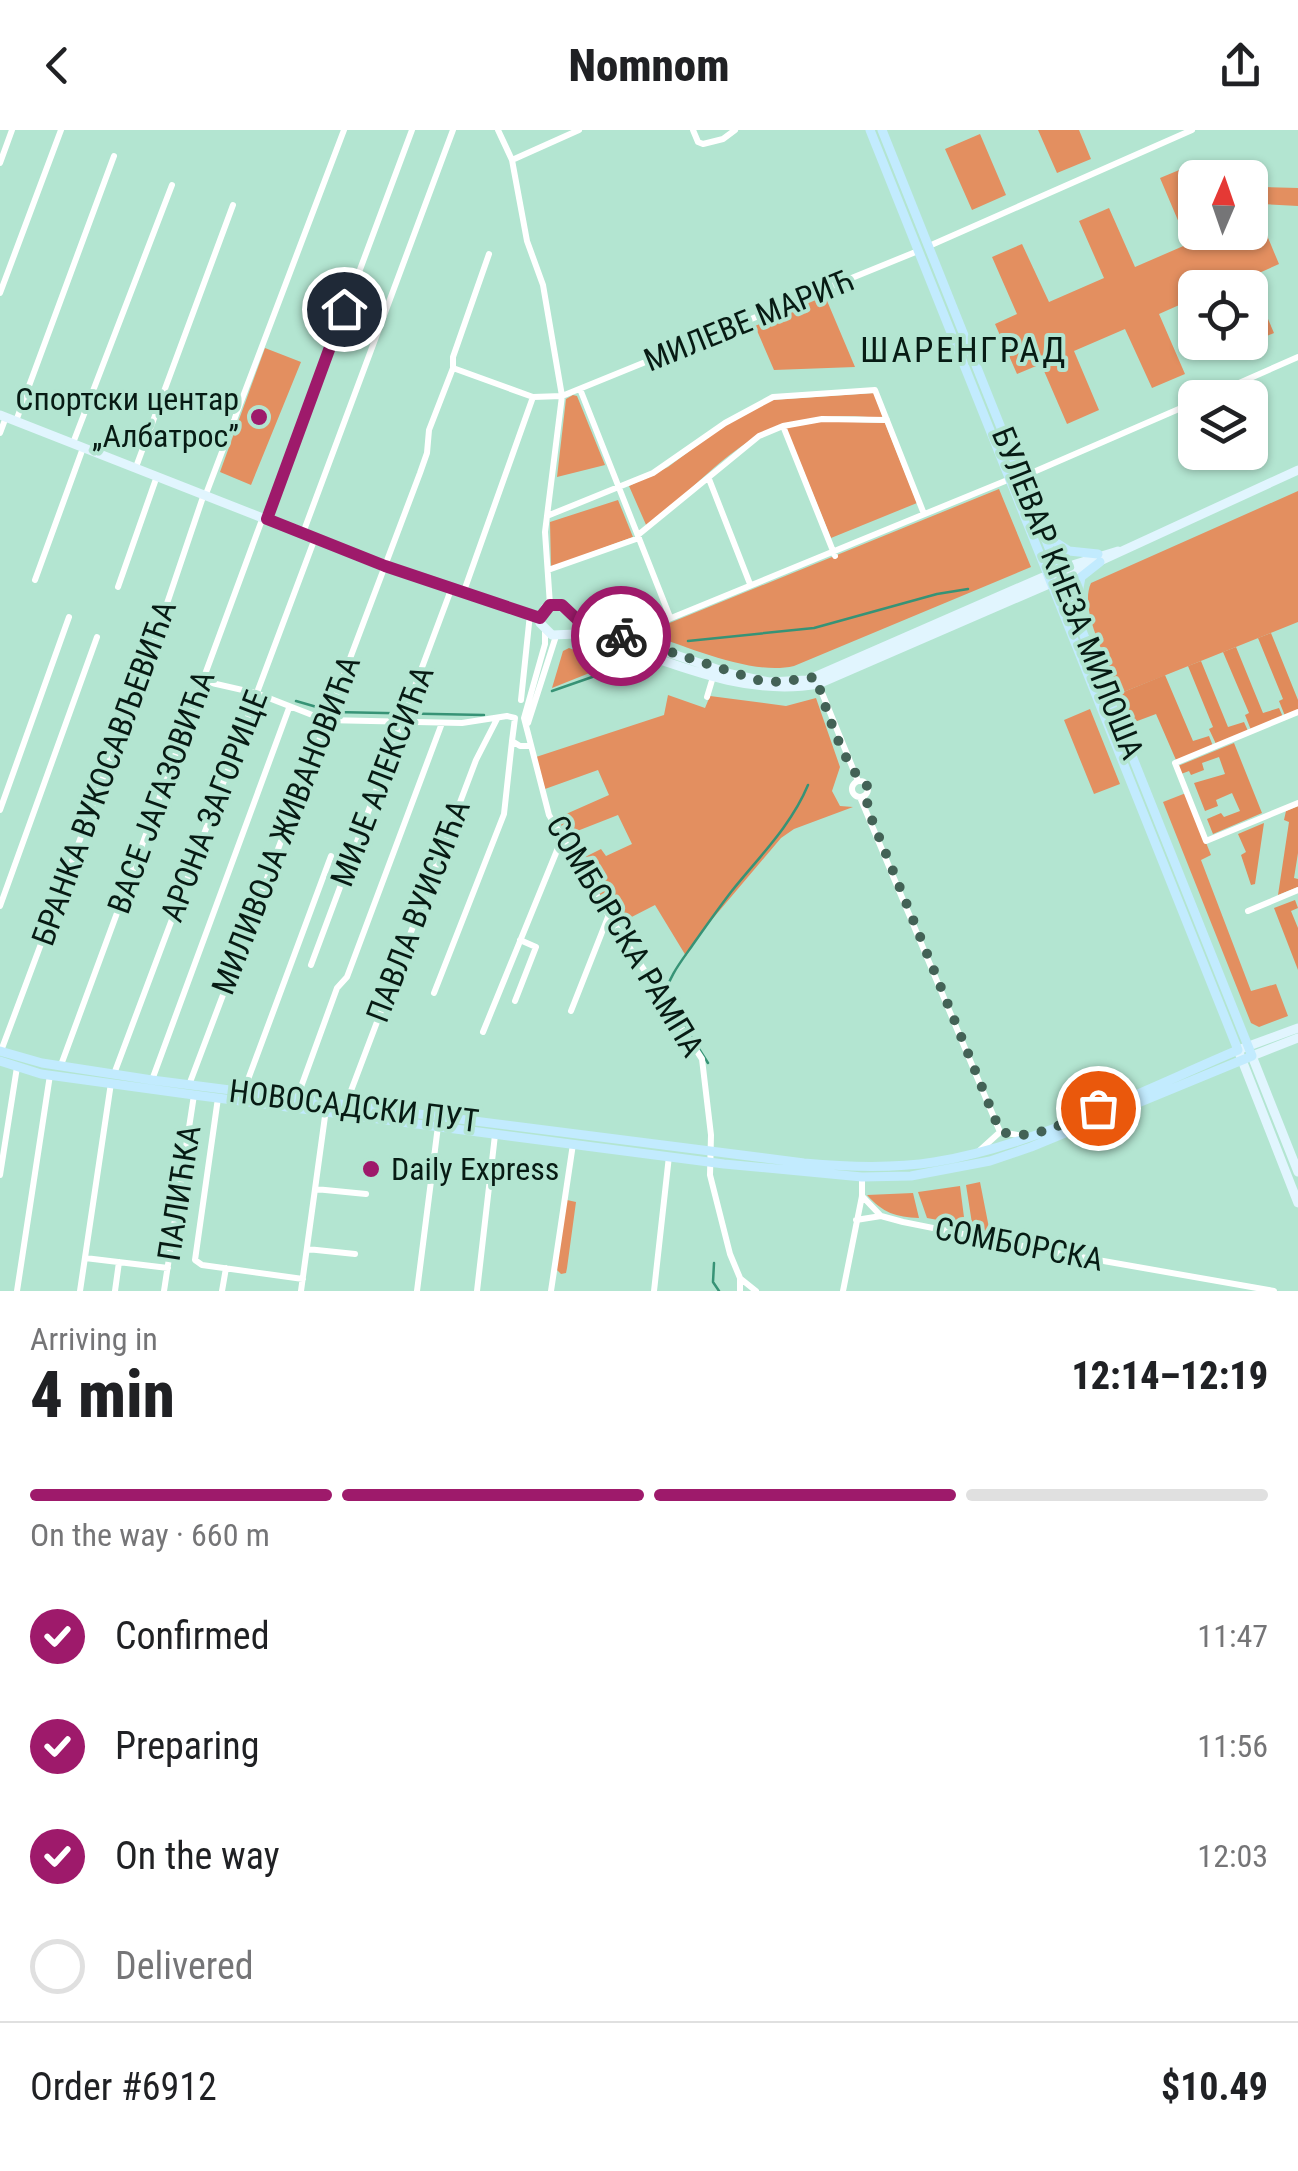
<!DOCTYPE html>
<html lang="en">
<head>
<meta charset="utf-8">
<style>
  body { margin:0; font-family:"Roboto Condensed",sans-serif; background:#f2f2f2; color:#202124; height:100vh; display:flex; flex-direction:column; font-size:38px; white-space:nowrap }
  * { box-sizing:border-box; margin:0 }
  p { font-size:32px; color:#757577 }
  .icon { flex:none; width:55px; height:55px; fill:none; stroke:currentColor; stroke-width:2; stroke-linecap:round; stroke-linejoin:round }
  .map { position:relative; height:1161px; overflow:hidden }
  .details { display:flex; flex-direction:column; background:#fff; flex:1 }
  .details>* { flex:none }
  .needle { width:65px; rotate:2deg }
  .tools { position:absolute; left:1178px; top:30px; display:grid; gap:20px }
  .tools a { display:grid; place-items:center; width:90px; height:90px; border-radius:15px; background:#fff; box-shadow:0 2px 8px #0004; font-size:50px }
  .pin { position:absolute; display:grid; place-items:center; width:85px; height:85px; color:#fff; margin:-42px; border:5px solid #fff; border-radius:50%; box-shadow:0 2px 10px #0007 }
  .courier { position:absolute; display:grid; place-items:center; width:100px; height:100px; margin:-50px; border:8px solid #9e1a6b; border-radius:50%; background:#fff; color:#222; box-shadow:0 2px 12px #0007 }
  .head em { font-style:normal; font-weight:800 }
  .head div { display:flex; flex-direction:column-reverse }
  .head { display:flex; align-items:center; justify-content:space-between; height:170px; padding:0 30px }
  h1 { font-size:65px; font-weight:800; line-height:75px }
  .bar { display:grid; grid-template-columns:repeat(4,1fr); gap:15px 10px; align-content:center; height:120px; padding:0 30px }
  .bar i { height:12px; border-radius:8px; background:#e0e0e0 }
  .bar .current { background:#9e1a6b }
  .bar p { grid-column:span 4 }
  .line { display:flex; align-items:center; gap:25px; padding:0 30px; border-top:2px solid #e0e0e0 }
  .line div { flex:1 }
  ol { padding:0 30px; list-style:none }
  li { display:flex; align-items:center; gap:30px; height:110px }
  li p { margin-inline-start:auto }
  li .icon { padding:10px; border-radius:50%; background:#9e1a6b; color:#fff; stroke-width:4 }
  li:last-child { color:#757577 }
  li i { width:55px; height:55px; border:5px solid #e0e0e0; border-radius:50% }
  header { display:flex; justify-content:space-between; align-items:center; height:130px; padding:0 30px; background:#fff; font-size:45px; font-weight:800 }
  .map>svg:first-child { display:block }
  .green { fill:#e38f60 }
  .forest { fill:#e08b5b }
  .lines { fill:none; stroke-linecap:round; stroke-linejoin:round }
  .stream { stroke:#379376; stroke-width:2.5 }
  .street { stroke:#fff; stroke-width:6 }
  .secondary { stroke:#e1f5fe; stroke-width:9 }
  .primary { stroke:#c2ebfe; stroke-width:9 }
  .done { stroke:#436256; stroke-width:10; stroke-dasharray:0 18 }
  .route { stroke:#9e1a6b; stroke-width:12 }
  .poi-dot { fill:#9e1a6b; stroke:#b3e5d1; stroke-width:4 }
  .labels { text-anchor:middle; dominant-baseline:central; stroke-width:8; stroke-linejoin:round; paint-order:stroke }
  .street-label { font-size:32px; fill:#071b14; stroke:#b3e5d1 }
  .poi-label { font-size:32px; fill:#071b14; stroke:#b3e5d1; text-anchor:end }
  .neighbourhood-label { font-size:35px; letter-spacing:2.5px; fill:#071b14; stroke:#b3e5d1 }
</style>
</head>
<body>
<header><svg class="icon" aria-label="back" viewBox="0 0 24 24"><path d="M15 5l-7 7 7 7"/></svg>Nomnom<svg class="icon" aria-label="share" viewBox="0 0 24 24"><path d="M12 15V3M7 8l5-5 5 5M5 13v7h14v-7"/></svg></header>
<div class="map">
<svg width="1298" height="1161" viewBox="0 0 1298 1161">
  <rect width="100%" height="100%" fill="#b3e5d1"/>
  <path class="green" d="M1038 0H1079L1091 29 1057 43Z
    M980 4 1006 65 972 80 945 19Z
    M1196 33 1202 47 1195 48V102H1250V88L1258 84 1279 134 1250 147 1274 203 1237 219 1234 213 1250 212V158H1195V168L1159 184 1185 244 1152 258 1125 199 1074 221 1099 280 1067 294 1041 234 1017 244 995 194 1017 184 992 127 1022 114 1049 172 1104 148 1079 91 1109 78 1135 137 1188 114 1160 48Z
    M1263 57 1298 58V76L1262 74 1258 66Z
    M825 166 855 237 774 240 755 196Z
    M265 218 301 232 251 355 220 342Z
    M874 263 883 288C756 276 736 323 647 397L629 356 668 337 727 293 771 270Z
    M573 265 577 266 605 335 557 347 566 269Z
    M822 291 885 293 917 373 831 408 786 298Z
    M999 359 1031 437 794 536C751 546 687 516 645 503Z
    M1298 361V492L1121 563C1110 536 1078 481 1091 453Z
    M618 370 633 407 551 437 550 392Z
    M569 518 612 534 552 558 563 521Z
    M668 565 705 578 710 566 786 576 816 568 840 637 832 661 840 676 853 677 794 699 781 708 698 806 686 826 655 775 618 794 579 730 601 719 606 726 632 714 618 685 567 705 557 688 609 665 598 640 545 659 536 627 664 585Z
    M1090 579 1120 654 1094 664 1064 590Z
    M1186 663 1211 725 1201 730 1251 861 1276 854 1288 886 1259 897 1251 893 1163 672Z
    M980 1052 990 1103 973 1100 966 1055Z
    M960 1056 965 1095 927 1088 918 1062Z
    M913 1063 919 1088C896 1087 883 1083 867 1065Z
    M567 1070 576 1072 567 1138 566 1143 561 1144 556 1139Z"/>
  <path class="forest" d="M1271 503 1298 570V581L1285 586 1279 571 1283 569 1258 508Z
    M1236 517 1263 583 1279 578 1283 587 1251 600 1245 585 1249 583 1223 522Z
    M1201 531 1228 597 1244 592 1248 601 1216 614 1209 599 1213 597 1188 536Z
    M1165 545 1193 611 1209 606 1213 616 1176 630 1156 584 1132 593 1121 563Z
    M1234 613 1262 683 1213 704 1207 689 1221 683 1224 687 1240 681 1232 663 1216 670 1218 676 1205 681 1194 653 1225 644 1219 627 1202 633 1204 640 1191 645 1189 641 1181 644 1178 636Z
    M1298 676V723L1294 748 1298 749V757L1278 765 1289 692 1284 690 1286 681Z
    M1264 693 1255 754 1251 755 1241 725 1246 722 1238 704Z
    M1295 770 1298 778 1291 781 1298 798V840L1274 778Z"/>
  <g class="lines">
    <path class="stream" d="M688 511 814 498 937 464 968 459
      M552 561 618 538
      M296 571 334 582 484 585
      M665 867C667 848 683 829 694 813 706 796 718 779 731 762 758 728 791 696 808 655
      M673 878 708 933
      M714 1133 713 1152 719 1161"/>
    <path class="street" d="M498 0 512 30 527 111 543 155 562 266 545 402 550 475
      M693 0 698 12 703 14 723 9 735 0
      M512 30 579 0
      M0 33 12 0
      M929 116 1192 0
      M0 163 61 0
      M453 238 533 267 562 266 918 121
      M580 259 670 487
      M1205 268 1298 227
      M16 291 114 26
      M783 296 835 426
      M0 303 6 287
      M73 313 172 55
      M136 337 233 75
      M1022 347 1195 272
      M709 349 750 454
      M206 364 344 0
      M547 386 653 343 725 293 773 267 875 260 924 384
      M267 389 412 0
      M303 403 453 0
      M638 405 759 306 783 296 822 289 887 290
      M548 440 639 408
      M35 450 83 318
      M118 457 157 346
      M464 461 533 267
      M545 501V514L524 588 549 685 609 786 702 929 711 1005 710 1045 730 1124 740 1148V1161
      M618 504 637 502 1010 349
      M203 551 256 563 325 590 462 593 507 586 515 588 512 611 520 616H530
      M818 553 858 651
      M1106 557 1117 552
      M707 567 713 547
      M521 570 530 484
      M1298 582 1175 633 1206 711 1298 673
      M528 593 556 506
      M852 659a8 8 0 1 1 16 0a8 8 0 1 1-16 0Z
      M860 667 1000 1002
      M0 680 69 487
      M0 776 97 507
      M1248 781 1298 760
      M311 835 452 457
      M434 863 504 684 512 611
      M515 871 536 817 520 810
      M571 881 608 787
      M483 902 558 718 564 712
      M1 921 156 506 204 364
      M61 935 263 387
      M114 944 315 408
      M152 950 289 578
      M189 955 420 343 427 323 429 300 453 238V227L489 124
      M243 963 331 726
      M218 968 195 1130 202 1135 303 1149
      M297 968 337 858 347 847 442 593
      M346 974 476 630 497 589
      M1000 1002 1024 1006
      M979 1021 1000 1002
      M0 1045 17 937
      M315 1059 366 1064
      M862 1066 881 1086 903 1092 1058 1123 1274 1161
      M856 1090 881 1086
      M307 1119 355 1124
      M85 1128 168 1138
      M741 1149 756 1161
      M17 1161 50 945
      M80 1161 111 953
      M115 1161 119 1132
      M164 1161 194 965
      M222 1161 226 1138
      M301 1161 326 979
      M417 1161 438 996
      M477 1161 495 1005
      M551 1161 573 1014
      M654 1161 669 1026
      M843 1161 862 1066V1047"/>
    <path class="secondary" d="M0 285 385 436 540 487
      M1118 421 1066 437 807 550 769 552 731 544 580 492 558 474 545 478 540 493 552 505 577 504 594 507C666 530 742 568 818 554L1072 444 1298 340
      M1298 898 1238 920 1298 1073
      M1298 908 1252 926 1298 1042"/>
    <path class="primary" d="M1046 406 1069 421 1098 424
      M1076 475 1081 447 1100 432
      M0 921 42 933 152 950 804 1033C847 1037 891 1039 934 1032 1032 1017 1146 959 1238 920L870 0
      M0 931 41 944 194 965 724 1034 862 1047 911 1046 990 1031 1031 1017 1252 926 882 0"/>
  </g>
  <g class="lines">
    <path class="done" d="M621 506 757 550 780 552 816 547C825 576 845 641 867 655L865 665 872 690 1000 1001C1032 1014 1069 990 1098 978"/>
    <path class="route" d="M344 179 267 389 385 436 540 488 550 475H562L580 492 621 506"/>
  </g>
  <g class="poi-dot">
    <circle cx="259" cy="287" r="10"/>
    <circle cx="371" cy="1039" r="10"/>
  </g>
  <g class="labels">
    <g class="street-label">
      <text transform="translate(749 190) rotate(-22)">МИЛЕВЕ МАРИЋ</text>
      <text transform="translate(1068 463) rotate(68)">БУЛЕВАР КНЕЗА МИЛОША</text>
      <text transform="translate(104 643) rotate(-70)">БРАНКА ВУКОСАВЉЕВИЋА</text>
      <text transform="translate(382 646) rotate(-69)">МИЈЕ АЛЕКСИЋА</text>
      <text transform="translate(161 662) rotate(-70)">ВАСЕ ЈАГАЗОВИЋА</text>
      <text transform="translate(214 676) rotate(-69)">АРОНА ЗАГОРИЦЕ</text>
      <text transform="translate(286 695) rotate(-69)">МИЛИВОЈА ЖИВАНОВИЋА</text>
      <text transform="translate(418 781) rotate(-69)">ПАВЛА ВУИСИЋА</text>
      <text transform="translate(625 806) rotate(59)">СОМБОРСКА РАМПА</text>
      <text transform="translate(354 976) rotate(7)">НОВОСАДСКИ ПУТ</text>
      <text transform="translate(179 1063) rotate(-81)">ПАЛИЋКА</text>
      <text transform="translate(1019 1114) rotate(11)">СОМБОРСКА</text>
    </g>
    <g class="poi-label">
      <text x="239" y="269">Спортски центар<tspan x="239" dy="37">„Албатрос”</tspan></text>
      <text x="391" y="1039" text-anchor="start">Daily Express</text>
    </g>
    <g class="neighbourhood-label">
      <text x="964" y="220">ШАРЕНГРАД</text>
    </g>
  </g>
</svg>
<div class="tools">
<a><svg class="needle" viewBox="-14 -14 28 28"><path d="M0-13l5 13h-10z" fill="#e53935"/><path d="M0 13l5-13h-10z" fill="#757577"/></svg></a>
<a><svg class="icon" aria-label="locate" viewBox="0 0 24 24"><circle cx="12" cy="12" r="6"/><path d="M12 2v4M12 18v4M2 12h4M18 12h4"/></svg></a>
<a><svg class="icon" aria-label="layers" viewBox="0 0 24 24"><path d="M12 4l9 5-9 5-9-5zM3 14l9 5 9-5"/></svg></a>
</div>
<div class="pin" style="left:1098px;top:978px;background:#ea580c"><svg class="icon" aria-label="bag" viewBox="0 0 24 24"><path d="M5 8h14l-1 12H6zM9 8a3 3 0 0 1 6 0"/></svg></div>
<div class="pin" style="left:344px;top:179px;background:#1f2937"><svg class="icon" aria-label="home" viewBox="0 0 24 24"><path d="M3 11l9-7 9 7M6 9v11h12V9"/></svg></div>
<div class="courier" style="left:621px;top:506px"><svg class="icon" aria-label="bike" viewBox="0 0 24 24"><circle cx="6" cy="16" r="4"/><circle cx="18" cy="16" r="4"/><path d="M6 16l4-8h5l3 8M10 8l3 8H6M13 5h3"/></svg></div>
</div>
<section class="details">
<div class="head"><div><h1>4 min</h1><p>Arriving in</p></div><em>12:14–12:19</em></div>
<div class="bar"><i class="current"></i><i class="current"></i><i class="current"></i><i></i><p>On the way · 660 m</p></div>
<ol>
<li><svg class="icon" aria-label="check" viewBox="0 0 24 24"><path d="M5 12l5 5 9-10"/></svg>Confirmed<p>11:47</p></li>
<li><svg class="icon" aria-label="check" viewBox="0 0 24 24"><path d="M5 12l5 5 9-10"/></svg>Preparing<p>11:56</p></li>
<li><svg class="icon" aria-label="check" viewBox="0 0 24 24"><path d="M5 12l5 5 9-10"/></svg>On the way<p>12:03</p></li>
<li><i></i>Delivered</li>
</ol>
<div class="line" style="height:130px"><div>Order #6912</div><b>$10.49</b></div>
</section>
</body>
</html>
